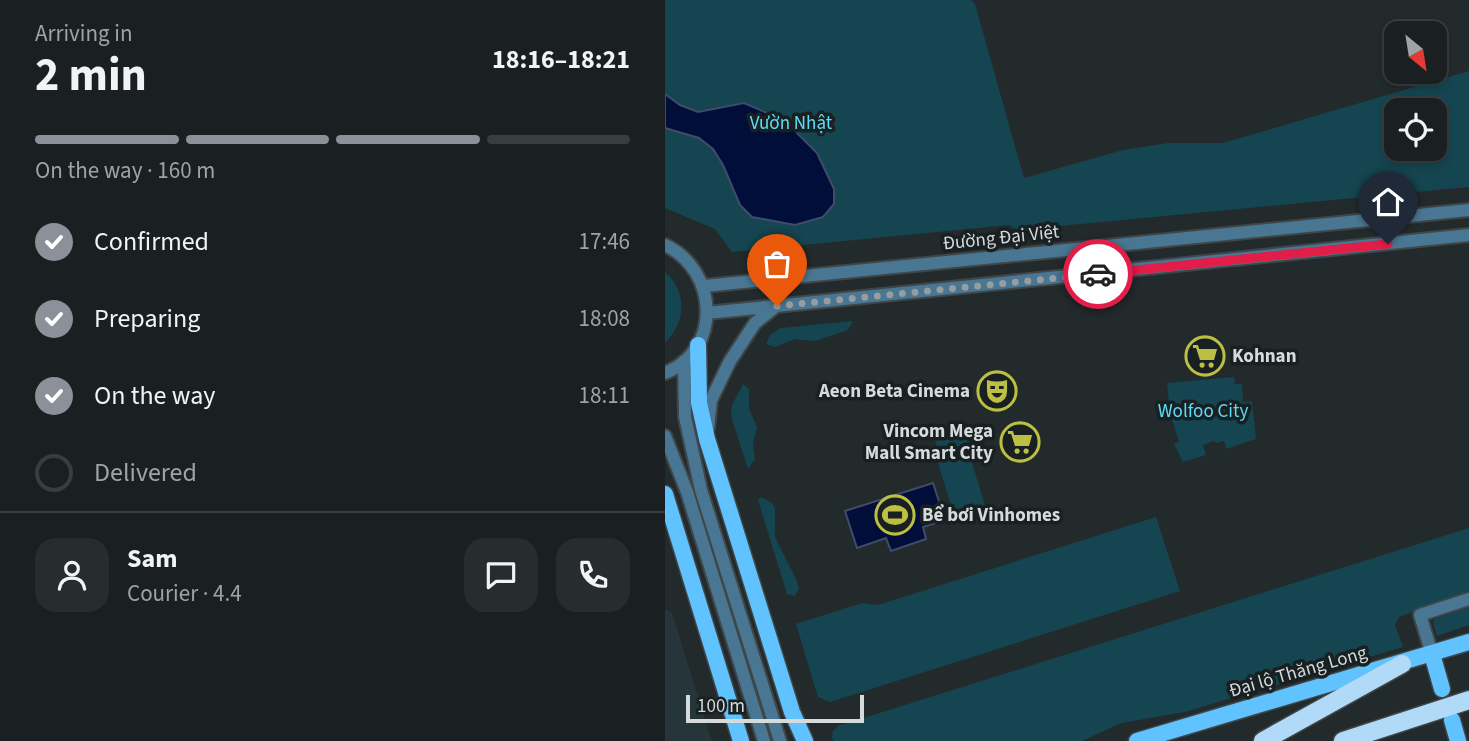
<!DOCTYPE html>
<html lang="en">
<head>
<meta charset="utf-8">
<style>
  body { margin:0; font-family:"Source Sans 3",sans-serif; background:#272d2e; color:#f1f3f6; height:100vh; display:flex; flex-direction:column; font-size:26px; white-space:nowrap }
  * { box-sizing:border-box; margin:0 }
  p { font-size:23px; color:#9fa3a5 }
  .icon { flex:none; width:38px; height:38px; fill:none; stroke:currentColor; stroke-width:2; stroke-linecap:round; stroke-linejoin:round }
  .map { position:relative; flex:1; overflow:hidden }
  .side { display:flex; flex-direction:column; background:#1a2021; width:665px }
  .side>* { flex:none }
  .needle { width:46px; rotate:150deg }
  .buttons { position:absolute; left:719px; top:21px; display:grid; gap:14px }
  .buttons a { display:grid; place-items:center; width:63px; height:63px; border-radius:14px; background:#1a2021; box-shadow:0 4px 10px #0003,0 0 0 2px #383e3f; font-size:35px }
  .scale { position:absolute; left:21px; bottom:18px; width:178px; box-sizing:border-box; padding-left:7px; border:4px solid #d5dadb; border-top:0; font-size:19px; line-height:24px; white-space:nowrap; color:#d5dadb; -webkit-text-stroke:5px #192022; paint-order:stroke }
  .pin { position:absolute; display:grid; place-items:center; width:60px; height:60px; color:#fff; margin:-72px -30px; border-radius:50% 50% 50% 0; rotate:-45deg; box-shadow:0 0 7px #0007 }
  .pin .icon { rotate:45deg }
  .courier { position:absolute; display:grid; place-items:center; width:70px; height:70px; margin:-35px; border:5px solid #e11d48; border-radius:50%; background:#fff; color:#222; box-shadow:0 2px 9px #0007 }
  .headline em { font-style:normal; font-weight:700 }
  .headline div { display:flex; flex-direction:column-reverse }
  .headline { display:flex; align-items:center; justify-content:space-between; height:119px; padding:0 35px }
  h1 { font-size:46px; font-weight:700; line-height:52px }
  .bar { display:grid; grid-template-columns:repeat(4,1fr); gap:10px 7px; align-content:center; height:84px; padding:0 35px }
  .bar i { height:9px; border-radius:5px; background:#383e3f }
  .bar .on { background:#8c9099 }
  .bar p { grid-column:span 4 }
  .line { display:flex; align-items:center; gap:18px; padding:0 35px; border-top:2px solid #383e3f }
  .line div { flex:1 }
  .round { display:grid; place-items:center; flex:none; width:74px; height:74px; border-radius:21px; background:#272d2e }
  ol { padding:0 35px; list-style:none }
  li { display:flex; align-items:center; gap:21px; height:77px }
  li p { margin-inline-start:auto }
  li .icon { padding:7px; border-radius:50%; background:#8c9099; color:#fff; stroke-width:4 }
  li:last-child { color:#9fa3a5 }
  li i { width:38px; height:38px; border:4px solid #383e3f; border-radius:50% }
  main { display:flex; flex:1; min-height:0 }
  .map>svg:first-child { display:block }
  .built { fill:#263539 }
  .green { fill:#154550; fill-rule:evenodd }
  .water { fill:#000e39; stroke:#404b6a; stroke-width:2 }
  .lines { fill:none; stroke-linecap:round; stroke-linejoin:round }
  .minor-casing { stroke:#3f4648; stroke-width:16 }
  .major-casing { stroke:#3f4648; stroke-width:19 }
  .highway-casing { stroke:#3f4648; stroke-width:21 }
  .minor { stroke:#497692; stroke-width:12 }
  .major { stroke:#60c2fe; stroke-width:16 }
  .highway { stroke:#b0daf7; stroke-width:18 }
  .done { stroke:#979c9e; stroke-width:7; stroke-dasharray:0 12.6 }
  .route { stroke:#e11d48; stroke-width:9 }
  .labels { text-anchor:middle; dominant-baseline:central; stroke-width:7; stroke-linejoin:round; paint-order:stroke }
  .park-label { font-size:19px; fill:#5ddbfa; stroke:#192022 }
  .street-label { font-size:19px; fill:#d5dadb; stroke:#192022 }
  .poi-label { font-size:19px; font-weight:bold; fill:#d5dadb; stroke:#192022; text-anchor:start }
</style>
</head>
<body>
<main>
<section class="side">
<div class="headline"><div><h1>2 min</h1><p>Arriving in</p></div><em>18:16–18:21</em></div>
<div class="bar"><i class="on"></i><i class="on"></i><i class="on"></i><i></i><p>On the way · 160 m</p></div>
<ol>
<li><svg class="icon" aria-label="check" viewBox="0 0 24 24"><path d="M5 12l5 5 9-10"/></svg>Confirmed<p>17:46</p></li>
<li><svg class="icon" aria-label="check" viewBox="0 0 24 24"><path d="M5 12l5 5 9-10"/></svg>Preparing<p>18:08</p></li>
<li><svg class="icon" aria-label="check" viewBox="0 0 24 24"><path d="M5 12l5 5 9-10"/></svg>On the way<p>18:11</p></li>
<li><i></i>Delivered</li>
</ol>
<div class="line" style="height:126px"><a class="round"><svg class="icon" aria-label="person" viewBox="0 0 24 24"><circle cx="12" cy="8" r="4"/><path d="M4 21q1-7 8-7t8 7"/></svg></a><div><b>Sam</b><p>Courier · 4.4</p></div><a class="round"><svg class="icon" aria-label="chat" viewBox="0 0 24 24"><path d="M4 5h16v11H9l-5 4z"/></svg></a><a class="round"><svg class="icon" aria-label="phone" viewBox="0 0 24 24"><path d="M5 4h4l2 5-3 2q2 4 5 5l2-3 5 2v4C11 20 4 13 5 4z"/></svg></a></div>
</section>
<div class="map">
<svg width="804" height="741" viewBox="0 0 804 741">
  <rect width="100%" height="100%" fill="#232a2c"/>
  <path class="built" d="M0 609 7 613 47 741H0Z"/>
  <path class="green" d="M0 0H306L310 4 359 178 458 150 504 143H558L804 71V187L353 230 344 225 67 252 50 229 0 208ZM732 110H770V149H732Z
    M0 272C23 292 21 322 0 343Z
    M188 321 183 330 150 341 130 339 110 347 101 344 105 335 115 328Z
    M569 377 570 384H577L578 402 587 401 591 439 561 449 559 441 551 443 549 441 538 445 541 455 518 462 509 444 514 442 505 413 502 383Z
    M78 384 84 389V409L92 427 88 445 90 459 83 469 66 416 67 405Z
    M301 426 304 453 322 512 306 519 304 513 290 518 272 460 270 436Z
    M96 497 107 503 110 508V537L132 581 134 589 130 596 122 594 93 500Z
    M491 517 515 591 165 702 153 697 131 624 197 603 213 605Z
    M804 528V591L734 617 730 625 738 647 520 712 456 723 417 741H169L167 738 168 731 173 726Z
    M804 607V625L772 636 768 622 770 619Z"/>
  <path class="water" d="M0 94 15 105 33 112 79 103 120 121 152 153 169 189V204L158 217 130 225 87 217 75 205 58 165 48 149 34 138 0 128Z
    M268 483 280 520 258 527 261 539 226 551 221 538 192 548 180 511Z"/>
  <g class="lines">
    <g class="minor-casing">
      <path id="minor" d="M0 245C53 270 58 350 0 373
        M39 286 804 210
        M42 313 804 235
        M19 361 20 417 36 490 115 741
        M43 428 46 400 65 361 90 323 110 307
        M0 436 22 492 99 741
        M767 654 755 615 804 599"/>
    </g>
    <g class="major-casing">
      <path id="major" d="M33 345 34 403 42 439 127 712 140 741
        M0 494 76 741
        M767 654 777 689
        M787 720 793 741
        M472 741 804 642"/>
    </g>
    <g class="highway-casing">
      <path id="highway" d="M598 741 737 664
        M678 741 804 700"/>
    </g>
    <use href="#minor" class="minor"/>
    <use href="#major" class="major"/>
    <use href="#highway" class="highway"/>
  </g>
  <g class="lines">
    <path class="done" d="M112 306 433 274"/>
    <path class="route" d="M433 274 723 244"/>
  </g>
  <defs>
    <g id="supermarket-ring" transform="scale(2.0125)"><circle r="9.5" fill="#192022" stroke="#bdbf43" stroke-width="1.5"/><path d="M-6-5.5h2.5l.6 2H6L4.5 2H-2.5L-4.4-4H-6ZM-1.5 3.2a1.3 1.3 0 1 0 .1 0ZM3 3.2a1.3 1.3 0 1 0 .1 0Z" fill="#bdbf43"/></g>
    <g id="theatre-ring" transform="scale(2.0125)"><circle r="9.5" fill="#192022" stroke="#bdbf43" stroke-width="1.5"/><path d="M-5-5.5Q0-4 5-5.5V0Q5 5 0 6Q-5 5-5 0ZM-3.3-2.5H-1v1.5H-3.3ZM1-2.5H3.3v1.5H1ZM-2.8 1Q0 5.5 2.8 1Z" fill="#bdbf43"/></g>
    <g id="stadium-ring" transform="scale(2.0125)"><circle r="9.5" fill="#192022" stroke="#bdbf43" stroke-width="1.5"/><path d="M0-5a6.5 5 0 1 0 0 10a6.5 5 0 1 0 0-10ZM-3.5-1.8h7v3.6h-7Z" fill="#bdbf43"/></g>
  </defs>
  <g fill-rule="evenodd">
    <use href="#supermarket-ring" x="540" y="356"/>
    <use href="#theatre-ring" x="332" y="391"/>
    <use href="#supermarket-ring" x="355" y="442"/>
    <use href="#stadium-ring" x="230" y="515"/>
  </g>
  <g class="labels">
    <g class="park-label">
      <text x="126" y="123">Vườn Nhật</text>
      <text x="538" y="411">Wolfoo City</text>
    </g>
    <g class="street-label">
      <text transform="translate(336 238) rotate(-6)">Đường Đại Việt</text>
      <text transform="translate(633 672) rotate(-16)">Đại lộ Thăng Long</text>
    </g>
    <g class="poi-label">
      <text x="567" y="356">Kohnan</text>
      <text x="305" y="391" text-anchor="end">Aeon Beta Cinema</text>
      <text x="328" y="431" text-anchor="end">Vincom Mega<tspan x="328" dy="22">Mall Smart City</tspan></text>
      <text x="257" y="515">Bể bơi Vinhomes</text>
    </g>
  </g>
</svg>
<div class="buttons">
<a><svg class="needle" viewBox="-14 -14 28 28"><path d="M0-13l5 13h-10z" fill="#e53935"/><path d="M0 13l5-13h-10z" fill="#9fa3a5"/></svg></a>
<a><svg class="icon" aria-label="locate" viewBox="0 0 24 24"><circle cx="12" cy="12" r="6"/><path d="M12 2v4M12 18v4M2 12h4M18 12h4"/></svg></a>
</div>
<div class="scale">100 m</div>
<div class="pin" style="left:112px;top:306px;background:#ea580c"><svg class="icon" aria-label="bag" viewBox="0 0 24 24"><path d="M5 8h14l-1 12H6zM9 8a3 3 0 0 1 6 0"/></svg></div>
<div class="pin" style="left:723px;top:244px;background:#1f2937"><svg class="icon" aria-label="home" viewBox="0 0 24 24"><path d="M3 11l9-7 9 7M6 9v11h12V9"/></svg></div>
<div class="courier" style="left:433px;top:274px"><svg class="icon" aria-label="car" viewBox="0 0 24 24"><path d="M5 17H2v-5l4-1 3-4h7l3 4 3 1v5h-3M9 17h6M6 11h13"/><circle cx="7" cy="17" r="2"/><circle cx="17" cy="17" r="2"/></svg></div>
</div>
</main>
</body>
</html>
